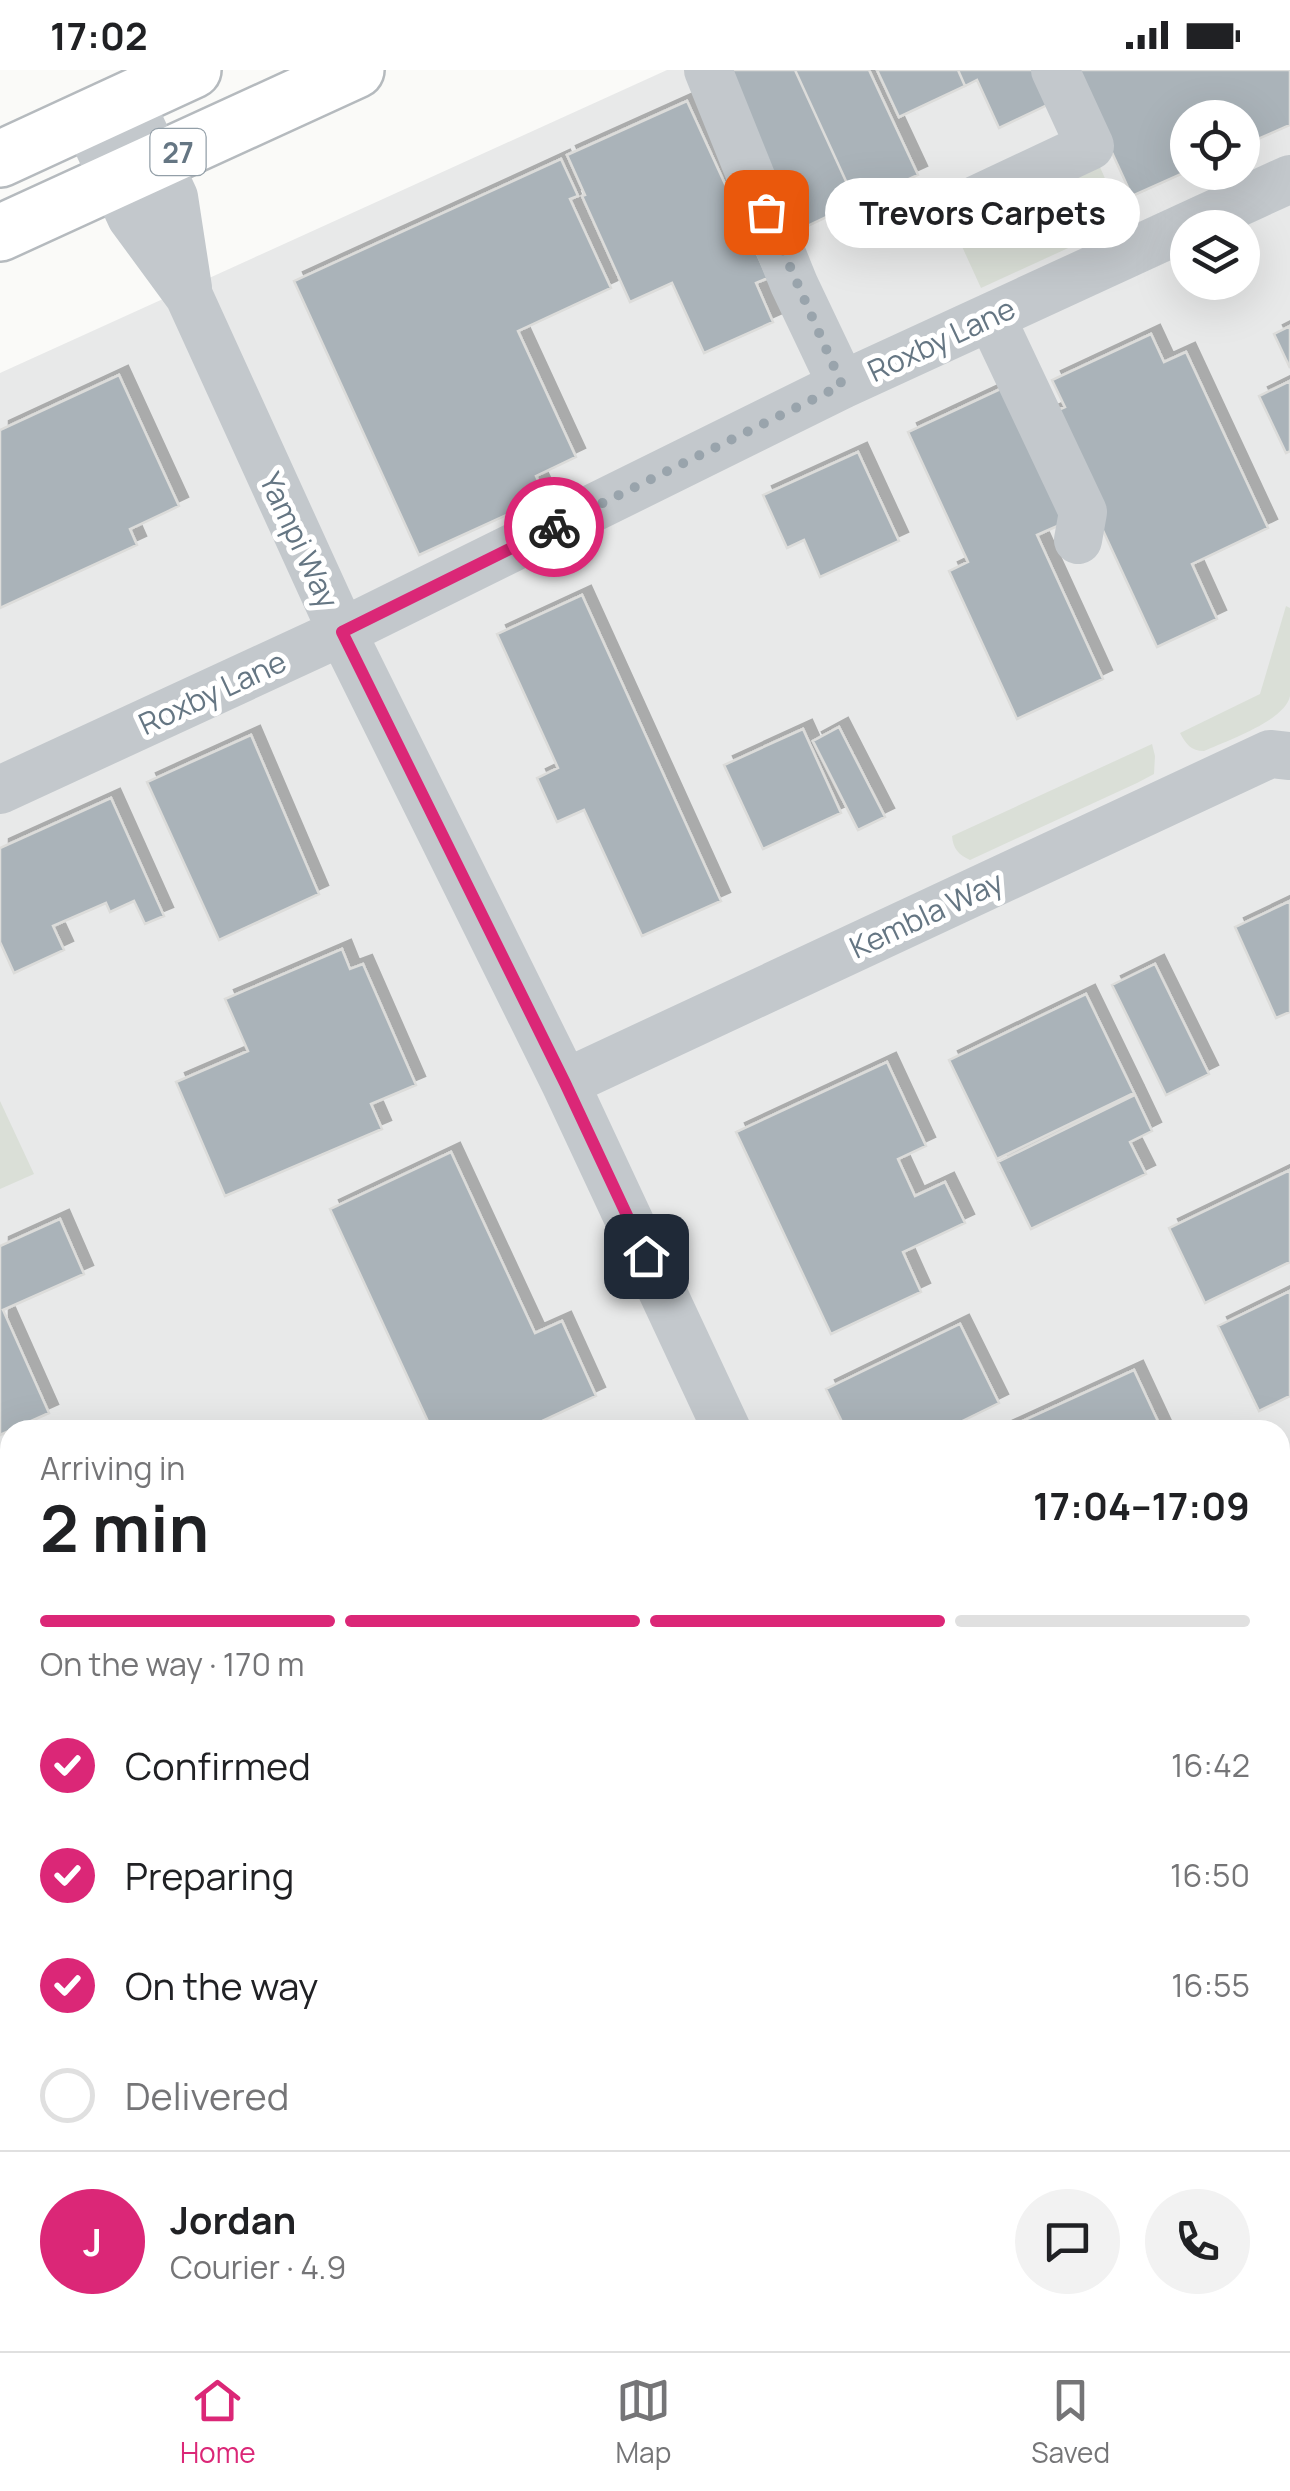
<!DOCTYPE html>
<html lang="en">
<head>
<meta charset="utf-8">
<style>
  body { margin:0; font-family:Manrope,sans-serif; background:#f2f2f2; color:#202124; height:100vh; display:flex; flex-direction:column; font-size:38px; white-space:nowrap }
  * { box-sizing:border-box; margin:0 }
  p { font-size:32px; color:#757577 }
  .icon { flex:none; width:55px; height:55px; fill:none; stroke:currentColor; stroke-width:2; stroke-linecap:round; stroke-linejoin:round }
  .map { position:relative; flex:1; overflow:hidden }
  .panel { position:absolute; left:0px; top:1350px; width:1290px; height:932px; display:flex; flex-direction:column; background:#fff; border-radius:30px 30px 0 0; box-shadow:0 10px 40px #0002 }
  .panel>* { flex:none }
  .controls { position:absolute; left:1170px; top:30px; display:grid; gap:20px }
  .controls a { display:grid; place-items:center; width:90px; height:90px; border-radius:50%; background:#fff; box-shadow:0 10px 40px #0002; font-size:50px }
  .pin { position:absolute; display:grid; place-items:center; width:85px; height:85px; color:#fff; margin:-42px; border-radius:20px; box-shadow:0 5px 15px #0006 }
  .courier { position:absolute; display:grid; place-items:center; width:100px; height:100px; margin:-50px; border:8px solid #db2777; border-radius:50%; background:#fff; color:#222; box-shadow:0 2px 12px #0007 }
  .bubble { position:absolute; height:70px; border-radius:35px; background:#fff; box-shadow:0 10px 40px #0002; font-size:32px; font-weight:700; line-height:70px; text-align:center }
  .headline em { font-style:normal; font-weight:700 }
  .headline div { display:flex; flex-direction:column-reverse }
  .headline { display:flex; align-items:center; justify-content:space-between; height:170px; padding:0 40px }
  h1 { font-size:65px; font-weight:700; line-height:75px }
  .bar { display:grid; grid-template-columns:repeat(4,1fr); gap:15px 10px; align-content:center; height:120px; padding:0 40px }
  .bar i { height:12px; border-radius:8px; background:#e0e0e0 }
  .bar .active { background:#db2777 }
  .bar p { grid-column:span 4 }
  .line { display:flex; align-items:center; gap:25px; padding:0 40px; border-top:2px solid #e0e0e0 }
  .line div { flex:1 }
  .round { display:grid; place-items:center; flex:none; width:105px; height:105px; border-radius:52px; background:#f2f2f2 }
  ol { padding:0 40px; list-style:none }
  li { display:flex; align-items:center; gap:30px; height:110px }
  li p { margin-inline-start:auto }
  li .icon { padding:10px; border-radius:50%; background:#db2777; color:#fff; stroke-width:4 }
  li:last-child { color:#757577 }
  li i { width:55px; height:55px; border:5px solid #e0e0e0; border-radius:50% }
  .status { display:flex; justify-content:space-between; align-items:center; height:70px; padding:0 50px; background:#fff; direction:ltr }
  .status svg { height:28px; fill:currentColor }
  .menu { display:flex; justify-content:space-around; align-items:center; height:140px; border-top:2px solid #e0e0e0; background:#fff; font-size:28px; color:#757577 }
  .menu a { display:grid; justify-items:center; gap:5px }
  .menu .active { color:#db2777 }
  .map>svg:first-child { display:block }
  .built { fill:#e8e9e9; fill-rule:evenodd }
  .green { fill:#dadfd7 }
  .building { fill:#aab3b9; stroke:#dcdcda; stroke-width:2.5; filter:url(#shadow) }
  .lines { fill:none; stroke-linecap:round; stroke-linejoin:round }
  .major-casing { stroke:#b5babe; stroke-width:60 }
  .minor { stroke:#c3c8cc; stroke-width:48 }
  .major { stroke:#fff; stroke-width:55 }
  .done { stroke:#99a4ac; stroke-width:10; stroke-dasharray:0 18 }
  .route { stroke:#db2777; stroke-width:12 }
  .labels { text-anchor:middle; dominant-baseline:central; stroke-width:10; stroke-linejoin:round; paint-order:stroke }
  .shield { fill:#fff; stroke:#939fa8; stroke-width:2.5 }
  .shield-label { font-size:28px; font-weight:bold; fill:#657683 }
  .street-label { font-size:30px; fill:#657683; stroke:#fff }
</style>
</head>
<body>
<div class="status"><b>17:02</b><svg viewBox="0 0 49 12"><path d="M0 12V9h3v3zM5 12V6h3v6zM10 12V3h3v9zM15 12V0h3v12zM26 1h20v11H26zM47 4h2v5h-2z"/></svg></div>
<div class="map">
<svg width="1290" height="2281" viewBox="0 0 1290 2281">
  <defs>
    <filter id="shadow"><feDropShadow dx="9" dy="-9" stdDeviation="0" flood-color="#0004"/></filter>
  </defs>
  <rect width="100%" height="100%" fill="#fafaf8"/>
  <path class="built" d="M667 0H1290V2281H0V303ZM1188 48H1242V102H1188ZM1188 158H1242V212H1188ZM10 1360H1280V2272H10Z"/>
  <path class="green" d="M1098 93 1125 152 981 218 954 159Z
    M1286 536 1290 538C1290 564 1290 602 1290 626 1285 651 1226 671 1204 681 1191 681 1186 674 1180 663L1260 624Z
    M1152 674 1155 686 1154 704 1137 713 970 790C959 785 953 779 952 766Z
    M0 1031 34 1104 0 1119Z"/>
  <path class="building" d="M720 0H795L856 133 795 162Z
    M795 0H869L918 105 856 133Z
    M877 0H958L965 16 899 47Z
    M958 0H1044L1058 30 999 58 977 10 965 16Z
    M1074 0H1290V55L1242 76V48H1188V101L1132 126Z
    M687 31 768 208 756 213 773 252 704 283 672 213 630 232 582 126 585 125 567 85Z
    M561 89 578 126 570 129 611 218 518 261 576 387 536 406 546 427 419 485 294 211Z
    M1290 256V298L1274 264Z
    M1151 264 1164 292 1186 282 1268 458 1192 494 1217 549 1157 577 1049 344 1065 337 1052 310Z
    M119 305 179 436 130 459 137 475 0 538V360Z
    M1290 311V381L1286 383 1259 326Z
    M1009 315 1071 450 1037 465 1103 609 1017 649 949 501 968 492 908 362Z
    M858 382 899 471 820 507 804 470 787 478 763 425Z
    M582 525 721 831 642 866 584 740 557 752 537 708 558 698 497 564Z
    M839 657 885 747 858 760 813 671Z
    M803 659 841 743 763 779 724 695Z
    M251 665 319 824 219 870 147 712Z
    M111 728 164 846 145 854 134 831 110 842 106 833 53 856 64 880 14 903 0 872V778Z
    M1290 831V942L1276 948 1235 857Z
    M342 879 350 899 363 894 416 1015 371 1034 382 1059 225 1126 176 1012 248 981 225 929Z
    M1155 894 1209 1004 1166 1025 1112 915Z
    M1086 924 1134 1023 997 1089 949 990Z
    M887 992 926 1076 898 1089 915 1126 945 1112 965 1153 903 1182 921 1222 831 1264 736 1062Z
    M1135 1025 1152 1061 1130 1072 1146 1104 1031 1159 998 1092Z
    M451 1082 535 1263 562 1251 596 1326 523 1360H432L330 1139Z
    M1290 1100V1192L1205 1233 1169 1158Z
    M60 1149 84 1204 3 1240 49 1343 0 1365V1176Z
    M1290 1221V1326L1259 1341 1218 1256Z
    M960 1254 999 1333 944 1360H846L826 1319Z
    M1134 1300 1162 1360H1003Z
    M1290 1684V1720L1280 1697V1688Z
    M10 1913V2010L0 1988V1918Z
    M1286 1915 1290 1925V2109L1280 2114V1918Z
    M0 2038 5 2048 10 2046V2146L0 2150Z
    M145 2272H270L252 2281H126Z
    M976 2272H1001L1005 2281H957Z"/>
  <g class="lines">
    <g class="major-casing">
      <path id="major" d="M0 89 193 0
        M0 163 356 0"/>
    </g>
    <path class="minor" d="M708 0 794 214 842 315
      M129 30 174 127 188 218
      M86 49 131 147 189 226 342 562 565 1013 727 1360
      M941 146 1090 76 1055 0
      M991 247 1083 442 1078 470
      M0 720 342 562 842 315 1290 109
      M565 1013 1270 684 1290 686
      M0 1747 10 1742
      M1280 2232 1290 2227"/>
    <use href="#major" class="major"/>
  </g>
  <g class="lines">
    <path class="done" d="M554 457 842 315 766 142"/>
    <path class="route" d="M554 457 342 562 565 1013 646 1186"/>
  </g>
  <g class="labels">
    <rect class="shield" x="150.5" y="59" width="55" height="46" rx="8"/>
    <g class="shield-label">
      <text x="178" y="82">27</text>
    </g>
    <g class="street-label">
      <text transform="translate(941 269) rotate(-25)">Roxby Lane</text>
      <text transform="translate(300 470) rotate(65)">Yampi Way</text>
      <text transform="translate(212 622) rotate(-25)">Roxby Lane</text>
      <text transform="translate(926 844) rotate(-25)">Kembla Way</text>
    </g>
  </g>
</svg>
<div class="controls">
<a><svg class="icon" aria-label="locate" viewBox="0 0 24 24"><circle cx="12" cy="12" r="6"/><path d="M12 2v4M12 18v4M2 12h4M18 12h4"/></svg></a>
<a><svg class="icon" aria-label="layers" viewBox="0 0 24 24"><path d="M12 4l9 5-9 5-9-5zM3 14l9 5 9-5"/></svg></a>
</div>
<div class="pin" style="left:766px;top:142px;background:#ea580c"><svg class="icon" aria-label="bag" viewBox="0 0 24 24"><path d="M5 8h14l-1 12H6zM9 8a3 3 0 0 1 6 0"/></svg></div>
<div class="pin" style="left:646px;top:1186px;background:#1f2937"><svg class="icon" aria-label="home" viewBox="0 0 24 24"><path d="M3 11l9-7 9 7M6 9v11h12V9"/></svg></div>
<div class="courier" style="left:554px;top:457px"><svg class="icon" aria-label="bike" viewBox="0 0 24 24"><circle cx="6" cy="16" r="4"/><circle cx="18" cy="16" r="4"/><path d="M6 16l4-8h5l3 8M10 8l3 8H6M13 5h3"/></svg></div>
<div class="bubble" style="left:825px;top:108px;width:315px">Trevors Carpets</div>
<section class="panel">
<div class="headline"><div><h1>2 min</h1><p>Arriving in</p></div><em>17:04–17:09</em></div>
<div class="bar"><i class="active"></i><i class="active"></i><i class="active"></i><i></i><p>On the way · 170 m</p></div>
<ol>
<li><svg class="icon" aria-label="check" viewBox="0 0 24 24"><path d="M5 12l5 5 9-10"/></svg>Confirmed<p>16:42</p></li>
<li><svg class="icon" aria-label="check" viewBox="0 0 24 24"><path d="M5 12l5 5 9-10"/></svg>Preparing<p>16:50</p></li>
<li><svg class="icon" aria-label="check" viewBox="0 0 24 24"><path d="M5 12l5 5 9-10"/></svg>On the way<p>16:55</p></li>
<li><i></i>Delivered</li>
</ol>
<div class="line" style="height:180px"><b class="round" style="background:#db2777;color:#fff">J</b><div><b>Jordan</b><p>Courier · 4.9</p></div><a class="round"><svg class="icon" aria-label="chat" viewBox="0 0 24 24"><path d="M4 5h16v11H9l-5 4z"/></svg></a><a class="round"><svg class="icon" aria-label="phone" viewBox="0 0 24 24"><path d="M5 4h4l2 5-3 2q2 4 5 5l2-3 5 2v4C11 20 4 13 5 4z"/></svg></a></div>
</section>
</div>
<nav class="menu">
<a class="active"><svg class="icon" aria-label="home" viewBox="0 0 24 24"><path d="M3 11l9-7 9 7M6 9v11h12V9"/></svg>Home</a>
<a><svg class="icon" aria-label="map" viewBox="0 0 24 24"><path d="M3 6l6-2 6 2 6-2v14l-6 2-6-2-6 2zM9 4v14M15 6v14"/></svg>Map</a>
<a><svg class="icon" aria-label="saved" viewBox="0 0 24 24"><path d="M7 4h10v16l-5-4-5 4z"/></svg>Saved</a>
</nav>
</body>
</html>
